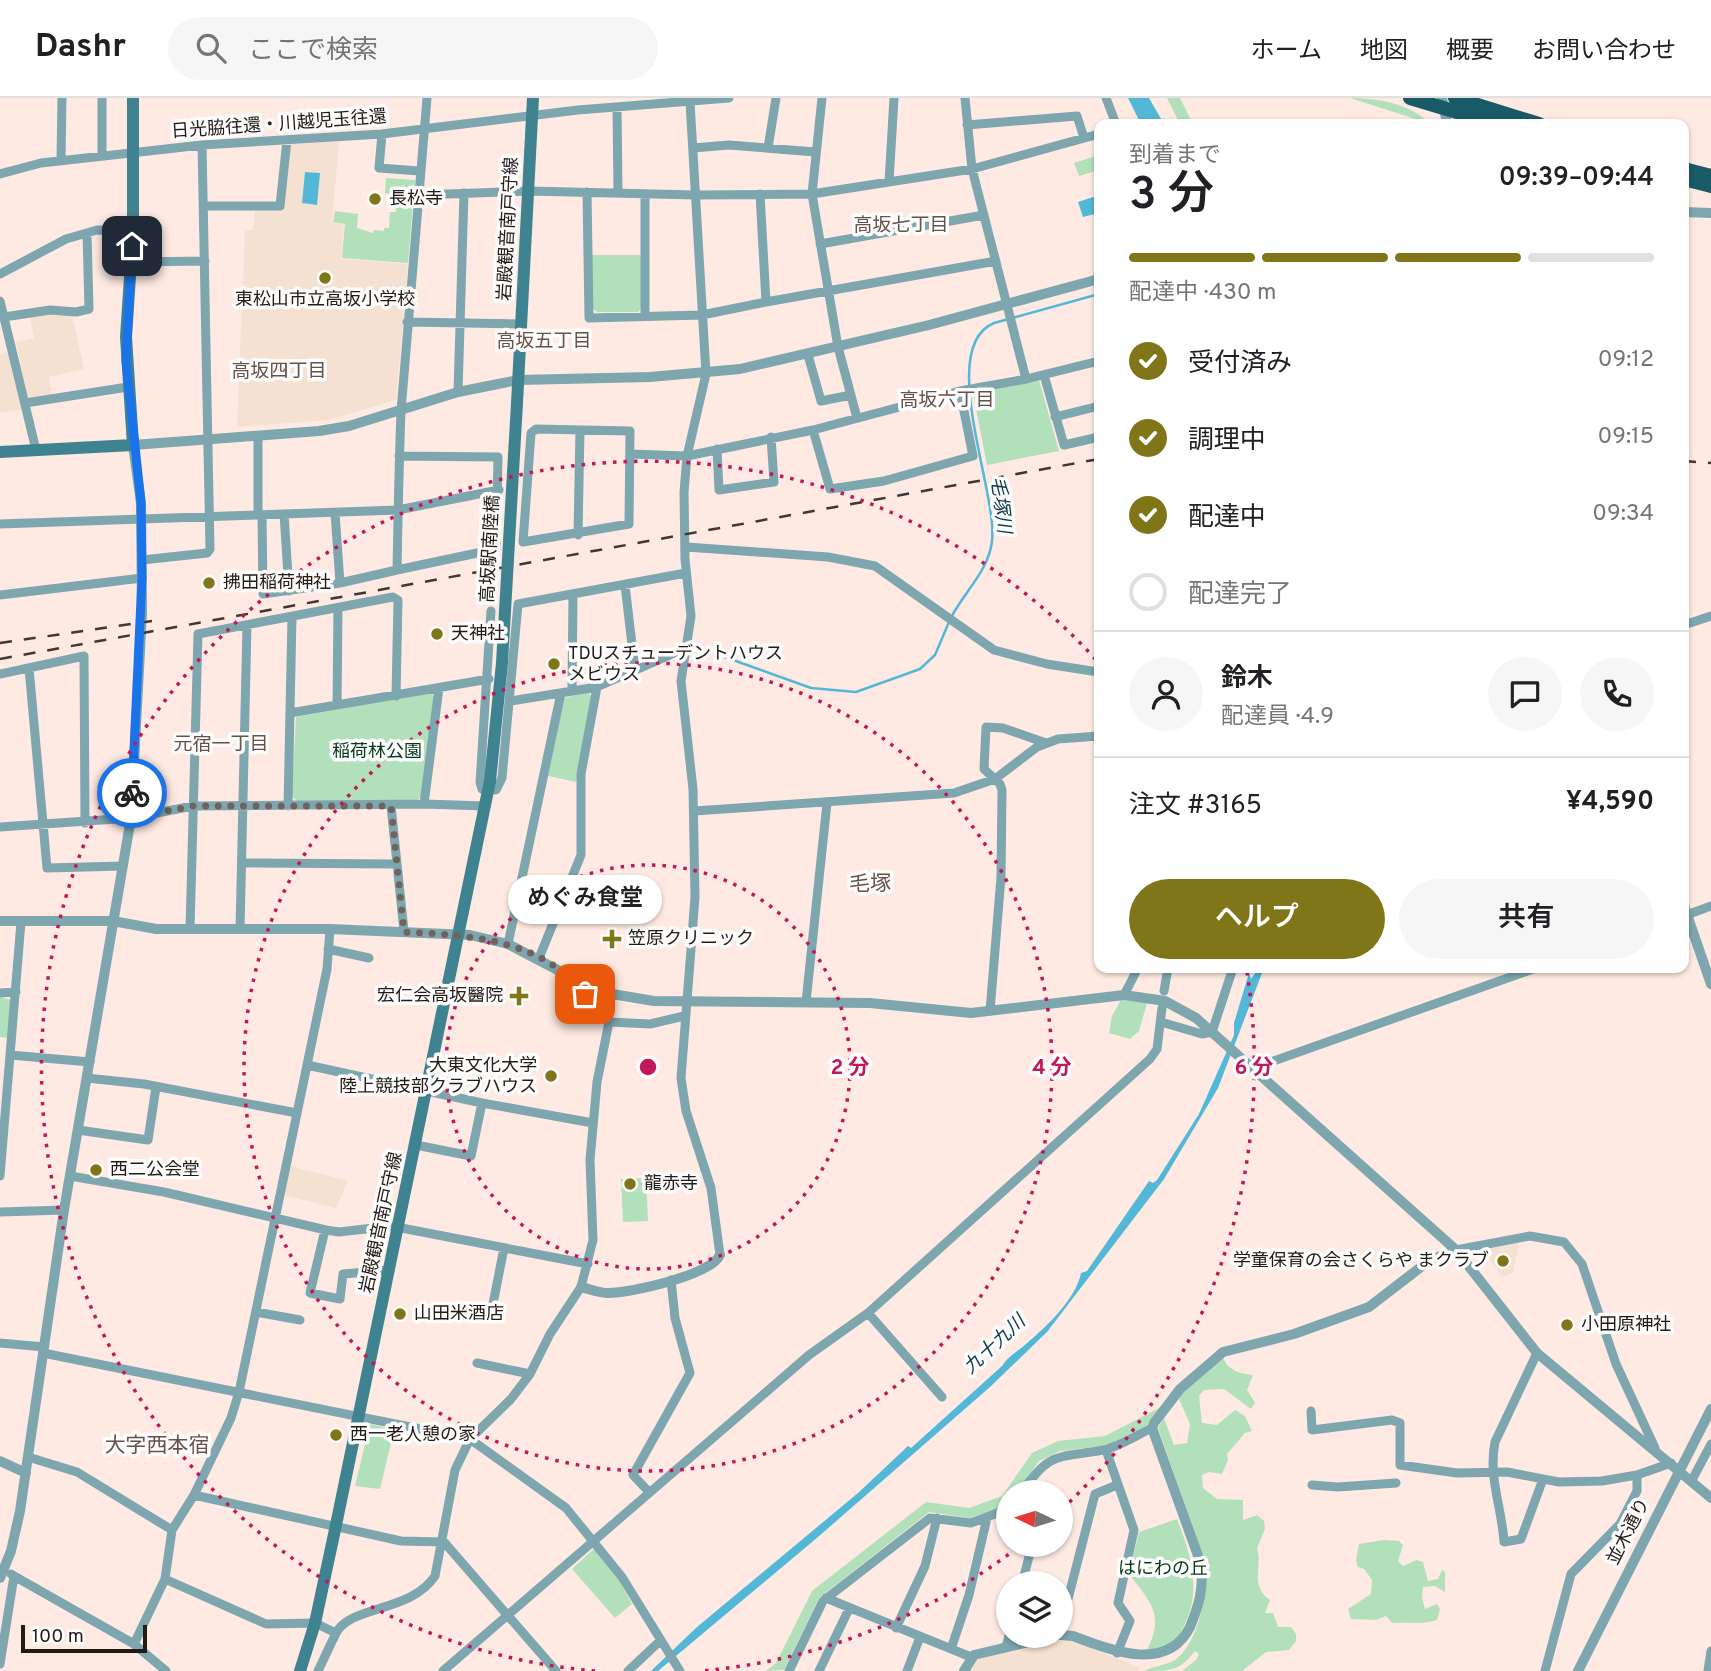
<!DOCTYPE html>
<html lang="ja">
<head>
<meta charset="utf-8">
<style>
  body { margin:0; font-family:Overpass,"Noto Sans JP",sans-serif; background:#f6f6f6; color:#202124; height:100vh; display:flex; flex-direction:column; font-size:26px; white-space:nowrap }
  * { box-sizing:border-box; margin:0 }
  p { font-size:23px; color:#757577 }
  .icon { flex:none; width:38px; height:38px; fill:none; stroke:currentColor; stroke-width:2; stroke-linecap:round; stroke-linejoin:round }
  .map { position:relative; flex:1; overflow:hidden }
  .drawer { position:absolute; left:1094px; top:21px; width:595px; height:854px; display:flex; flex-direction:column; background:#fff; border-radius:14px; box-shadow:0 2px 5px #0004 }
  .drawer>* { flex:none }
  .needle { width:46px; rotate:274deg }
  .buttons { position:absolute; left:996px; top:1382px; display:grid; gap:14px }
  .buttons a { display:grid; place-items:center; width:77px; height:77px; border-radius:50%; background:#fff; box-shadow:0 2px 5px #0004; font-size:35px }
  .scale { position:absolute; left:21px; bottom:18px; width:126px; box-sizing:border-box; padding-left:7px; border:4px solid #231a16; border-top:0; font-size:19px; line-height:24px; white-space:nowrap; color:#231a16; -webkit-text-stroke:5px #fcfcfc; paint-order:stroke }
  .pin { position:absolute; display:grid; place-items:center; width:60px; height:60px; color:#fff; margin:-30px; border-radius:14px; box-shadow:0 4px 10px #0006 }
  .courier { position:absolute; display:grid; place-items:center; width:70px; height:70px; margin:-35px; border:5px solid #1a73e8; border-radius:50%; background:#fff; color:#222; box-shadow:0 2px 9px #0007 }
  .bubble { position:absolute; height:49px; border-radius:24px; background:#fff; box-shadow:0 2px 5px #0004; font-size:23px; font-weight:600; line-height:49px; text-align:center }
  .head em { font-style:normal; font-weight:600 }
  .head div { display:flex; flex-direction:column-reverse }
  .head { display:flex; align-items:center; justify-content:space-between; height:119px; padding:0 35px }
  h1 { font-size:46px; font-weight:600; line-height:52px }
  .bar { display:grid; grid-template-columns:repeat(4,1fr); gap:10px 7px; align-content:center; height:84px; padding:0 35px }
  .bar i { height:9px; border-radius:5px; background:#e0e0e0 }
  .bar .active { background:#807619 }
  .bar p { grid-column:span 4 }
  .line { display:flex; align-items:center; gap:18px; padding:0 35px; border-top:2px solid #e0e0e0 }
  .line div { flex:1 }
  .round { display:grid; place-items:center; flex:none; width:74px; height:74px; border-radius:37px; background:#f6f6f6 }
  ol { padding:0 35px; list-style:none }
  li { display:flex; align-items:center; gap:21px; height:77px }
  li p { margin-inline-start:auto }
  li .icon { padding:7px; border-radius:50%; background:#807619; color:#fff; stroke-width:4 }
  li:last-child { color:#757577 }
  li i { width:38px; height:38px; border:4px solid #e0e0e0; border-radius:50% }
  .primary-button { display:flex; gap:14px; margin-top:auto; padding:14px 35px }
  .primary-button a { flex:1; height:80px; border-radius:42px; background:#807619; color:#fff; font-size:28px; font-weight:600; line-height:80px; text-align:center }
  .primary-button a+a { background:#f6f6f6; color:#202124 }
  header { display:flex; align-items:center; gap:42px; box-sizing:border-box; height:98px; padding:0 35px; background:#fff; border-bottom:2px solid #e0e0e0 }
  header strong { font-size:33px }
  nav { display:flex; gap:38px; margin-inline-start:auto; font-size:24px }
  .search { width:490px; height:63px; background:#f6f6f6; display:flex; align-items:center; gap:18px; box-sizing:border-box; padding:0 24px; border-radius:38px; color:#757577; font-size:26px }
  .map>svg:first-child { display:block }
  .education { fill:#f4e1d1 }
  .green { fill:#b2e0ba }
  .water { fill:#53b8d8 }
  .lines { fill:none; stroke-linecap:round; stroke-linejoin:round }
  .stream { stroke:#53b8d8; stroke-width:2.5 }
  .minor { stroke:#7da6af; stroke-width:9 }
  .tertiary { stroke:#7da6af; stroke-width:10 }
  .secondary { stroke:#408390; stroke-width:12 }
  .trunk { stroke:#185a66; stroke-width:14 }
  .rail { stroke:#413632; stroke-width:2.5; stroke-dasharray:12 12; stroke-linecap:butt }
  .secondary-bridge { stroke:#408390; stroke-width:12 }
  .done { stroke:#70635d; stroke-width:7; stroke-dasharray:0 12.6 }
  .route { stroke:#1a73e8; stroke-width:9 }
  .ring { fill:none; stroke:#c2185b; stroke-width:3.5; stroke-dasharray:3.5 7 }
  .poi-dot { fill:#807619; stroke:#fcfcfc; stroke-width:2.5 }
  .labels { text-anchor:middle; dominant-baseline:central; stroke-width:7; stroke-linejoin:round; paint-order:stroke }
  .street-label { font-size:18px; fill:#231a16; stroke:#fcfcfc }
  .poi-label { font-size:18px; fill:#231a16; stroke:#fcfcfc; text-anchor:start }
  .park-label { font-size:18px; fill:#053916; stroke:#fcfcfc }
  .neighbourhood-label { font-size:19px; fill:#665249; stroke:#fcfcfc }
  .water-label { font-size:19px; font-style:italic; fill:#0c3a48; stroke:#fcfcfc }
  .quarter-label { font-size:21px; fill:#665249; stroke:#fcfcfc }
  .centre { fill:#c2185b; stroke:#fcfcfc; stroke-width:3.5 }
  .ring-label { font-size:21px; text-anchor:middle; font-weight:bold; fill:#c2185b; stroke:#fcfcfc; stroke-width:7; stroke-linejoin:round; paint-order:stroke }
</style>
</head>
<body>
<header>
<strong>Dashr</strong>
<div class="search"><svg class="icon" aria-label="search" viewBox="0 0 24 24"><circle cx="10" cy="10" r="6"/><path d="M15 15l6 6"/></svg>ここで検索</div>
<nav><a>ホーム</a><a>地図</a><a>概要</a><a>お問い合わせ</a></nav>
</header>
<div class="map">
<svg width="1711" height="1573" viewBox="0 0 1711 1573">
  <rect width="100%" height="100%" fill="#feeae2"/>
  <path class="education" d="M339 44 332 124 344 127 341 161 408 166 396 302 328 322 237 329 245 133 253 132 255 111 283 112 288 49 292 46Z
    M50 215 72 217 84 271 49 279 52 298 33 301 27 298 16 244 34 240 30 218Z
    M6 254 10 256 23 311 0 315V256Z
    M290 1068 348 1083 336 1110 284 1097Z
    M1519 1145 1513 1175 1502 1179 1483 1152Z
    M1068 1542 1139 1569 1138 1573H971L975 1562Z"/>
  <path class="green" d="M1167 0H1180L1193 26H1180Z
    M1350 0C1377 0 1411 6 1431 26Z
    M1099 57V72L1079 78 1074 65Z
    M386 80 415 82 408 165 342 160 345 126 333 124 335 113 358 116 357 130 373 135 374 132 384 133V130H389L390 114H396L397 97 385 95Z
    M592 157H641V211L638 214H597L592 210Z
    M1039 282 1059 353 987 367 973 295Z
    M588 594 591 598 576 684 548 678 564 600Z
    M431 595 435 599 421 699 416 703H297L292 698 296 619Z
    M0 899 11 902 8 940 0 939Z
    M1121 902 1147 905 1139 933 1130 941 1109 935 1112 918Z
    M646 1080 648 1123 623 1124 621 1081Z
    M1223 1260C1229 1273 1240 1276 1253 1277L1247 1292 1255 1305 1251 1311 1224 1291 1204 1292 1199 1298 1202 1325 1217 1327 1235 1312 1245 1318 1252 1333 1245 1335 1227 1356 1228 1362 1222 1376 1209 1374 1202 1377 1203 1390 1217 1401 1243 1402V1422L1257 1417 1264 1423 1265 1431 1257 1450C1263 1470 1249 1487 1270 1502L1265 1515H1273L1278 1529H1291L1296 1536V1543L1289 1552 1266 1554 1242 1573H1182L1196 1562 1199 1556 1195 1553C1180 1573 1170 1573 1145 1573 1152 1568 1165 1568 1175 1562 1199 1545 1208 1493 1206 1466L1158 1330 1164 1320 1174 1347 1187 1345 1190 1326 1179 1301 1183 1294Z
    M1159 1310 1146 1328 1109 1347 1060 1353 1039 1363 1016 1395H1008V1407L970 1420 929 1414 819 1500 784 1572 766 1573 776 1565 812 1493 926 1404 969 1410 1002 1398 1032 1355 1058 1343 1105 1338Z
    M370 1326 394 1332 380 1391 355 1388Z
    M1177 1421C1197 1472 1204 1509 1167 1554L1145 1556C1165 1518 1153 1507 1129 1476L1139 1434Z
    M1383 1442 1399 1443 1403 1447 1398 1463 1403 1468 1417 1462 1423 1464 1428 1483 1438 1481 1442 1472 1445 1474V1494L1435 1488 1423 1489 1422 1500 1425 1511 1437 1506 1440 1511 1437 1522C1421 1527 1409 1524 1392 1525L1386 1518 1376 1522 1351 1521 1348 1511 1371 1496 1372 1482 1364 1471 1358 1469 1356 1462 1359 1446Z
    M595 1450 612 1469 632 1506 615 1520 572 1471Z"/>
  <path class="water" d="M1128 0H1149L1164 26H1141Z
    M305 74 320 75 317 107 302 105Z
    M1099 97V115L1083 119 1078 104Z
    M1259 870H1264L1218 990 1164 1081 1047 1234 990 1289 818 1439 658 1573H651L697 1529 858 1395 908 1348 911 1350 1002 1268C1008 1258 1017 1254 1026 1246 1046 1229 1076 1201 1081 1175L1087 1173 1149 1083 1153 1085 1157 1082 1199 1016 1234 937V925L1249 875 1251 881Z"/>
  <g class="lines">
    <path class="stream" d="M952 518C965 493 989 472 992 443 998 394 936 249 994 225L1099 196
      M725 559 811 590 856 594 920 571 935 557 949 524"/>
    <path class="minor" d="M102 0V58
      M822 0 812 96 838 249 857 320
      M965 0 972 71 1026 281 1099 263
      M1106 0 1116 26
      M690 4 706 276 687 358 684 394 685 461 691 518 681 583 693 691 695 799 681 980 686 1013 711 1090 720 1157
      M617 9 618 95
      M967 27 1077 18 1084 40
      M382 36 379 70 420 73
      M693 50 729 47 815 54
      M768 50 776 0
      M61 62 62 0
      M0 76 41 65 202 47 382 36 578 12 729 0
      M889 84 894 0
      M587 94 589 220 702 217 766 204 760 96
      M420 97 528 93 696 97 812 96 972 71 1099 36
      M205 108H280L287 42
      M820 146 984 117
      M131 164 205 163
      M0 176 66 141 97 132 133 133
      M0 203 36 352
      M766 204 996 163
      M645 218V96
      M4 219 50 212 76 214 89 211 87 135
      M407 224 521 226
      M808 257 821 303 851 297
      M1044 277 1064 347 1099 339
      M458 294 464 95
      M25 305 128 289
      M1055 319 1099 308
      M536 331 630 333 629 426 523 444 531 335Z
      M813 332 830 391 884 383 973 358 960 293
      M258 339V417
      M717 351 719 392 774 384 771 339
      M630 356 687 358 813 332 960 293 1026 281
      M399 358 498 359 496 451 397 472C398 419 399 366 401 313L427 0
      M335 415 340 485
      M284 416 289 493
      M262 417 263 496 340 485 397 472
      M0 426 398 412 499 392
      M578 437 580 332
      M686 449 828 459 875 468 994 552 1047 566 1098 574
      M142 462 207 455 210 451 202 47
      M625 487 635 572
      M0 497 142 480
      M1099 511V624
      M491 513 480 684 482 691 496 692 502 680 518 506 686 475
      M1684 527 1711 518
      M29 570 47 770 123 768
      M0 576 84 558 85 725
      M572 592 573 497
      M511 603 597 589 686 550
      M337 607 338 510
      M290 615 489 581
      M424 706 486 708
      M288 708 292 519
      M391 708 404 833
      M694 713 954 695 995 681 1037 649 1058 641 1099 638
      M0 729 131 720 193 708 424 706 439 590
      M242 765 396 766
      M1684 818 1711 808
      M190 831 198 536 393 499 398 502 396 598
      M240 831 247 527
      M330 831 327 871 239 1294 231 1320 194 1397 172 1432 165 1481 266 1526 315 1525 336 1535C351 1507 410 1515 435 1478L455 1372 470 1341 511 1301 530 1276 550 1236 581 1189 593 1142 590 1062 597 984 609 924 572 881
      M508 846 561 595
      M328 851 369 860
      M539 860 581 757V676L597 589
      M1164 893 1168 870
      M0 895 16 894
      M1124 897 1138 870
      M806 904 827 705
      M990 913 1001 779 1002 692 1000 686 984 671 986 629 1003 630 1046 645
      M609 924 650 926 684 918
      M1161 924 1202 936 1212 934 1233 870
      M10 957 90 964
      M307 967 482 1005 593 1025
      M1256 975 1268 965 1536 870
      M87 980 144 986 297 1015
      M78 1032 148 1042 156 989
      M416 1047 471 1058 482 1005
      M0 1078 21 824
      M70 1078 164 1094 326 1132 339 1134 391 1128 588 1166
      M0 1114 64 1112
      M325 1132 310 1195 340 1201 343 1176 390 1172
      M1456 1152 1530 1138 1564 1144 1582 1166 1616 1266 1655 1350
      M256 1214 300 1222
      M868 1215 942 1299
      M491 1216 504 1150
      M0 1245 44 1249
      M43 1255 470 1341 566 1410 622 1479 680 1573
      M1537 1255 1495 1344C1488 1379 1502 1410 1504 1444L1521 1441 1543 1381
      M477 1265 530 1276
      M1311 1313 1312 1332 1392 1322 1400 1325V1367L1457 1375 1507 1374 1559 1384 1602 1383 1637 1377
      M1106 1352 1134 1432 1118 1505 1130 1523 1117 1555
      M28 1359 77 1374 172 1432
      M1692 1382 1711 1346
      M1312 1387 1338 1389 1396 1385
      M649 1394 633 1377 690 1275 675 1220 671 1182
      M1021 1395C1051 1352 1056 1361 1103 1352 1119 1349 1137 1337 1152 1330
      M194 1397 401 1443 444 1444 556 1573
      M14 1478 134 1546 166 1573
      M1022 1486 1032 1447
      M826 1500 971 1559
      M896 1530 925 1468 937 1420
      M1060 1532 1095 1396 1117 1387
      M134 1546 165 1481
      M1006 1549 1009 1538
      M951 1551 969 1497 987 1420
      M0 1566 14 1478 11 1476
      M318 1573 336 1535
      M443 1573 809 1257 868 1215 1150 961 1157 951 1162 910
      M628 1573 661 1542
      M789 1573 823 1503 930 1420 971 1425 1008 1411
      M819 1573 849 1511
      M907 1573 920 1539
      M1545 1573 1571 1476 1620 1426 1637 1393V1377L1671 1365
      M1708 1573 1711 1553"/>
    <path class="tertiary" d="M1442 0 1447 26
      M1684 114 1711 115
      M1684 808 1711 886
      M0 823H113L156 831H330L470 837 508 846 571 879 612 896 654 903 870 905 971 915 1124 897 1165 903 1196 920 1456 1152 1537 1255 1711 1400
      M581 1189C590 1191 599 1195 608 1195 631 1195 711 1177 720 1157
      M0 1363 26 1375
      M0 1480 11 1453 20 1413 64 1112 131 720 142 516 141 405 133 347 319 333 349 328 458 294 518 282 650 279 740 271 929 227 1099 181
      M1060 1537 1073 1538C1116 1555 1168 1573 1190 1529 1199 1507 1204 1490 1201 1466L1152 1330 1154 1325 1180 1291 1223 1254 1294 1236 1369 1209 1430 1162 1456 1152
      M964 1573 974 1557 1055 1538
      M1578 1573 1711 1311"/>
    <path class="secondary" d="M517 305 533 0
      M0 354 133 347 126 239 133 133V0
      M300 1573 315 1525 336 1427 490 683"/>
    <path class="trunk" d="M1410 0 1497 26
      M1455 0 1539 26
      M1684 71 1711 78
      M1684 81 1711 88"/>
    <path class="rail" d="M1684 363 1711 365
      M0 545 152 523
      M0 561 1099 361"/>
    <path class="secondary-bridge" d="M490 683 502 565 517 305"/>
  </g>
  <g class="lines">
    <path class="done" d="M132 695 131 720 193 708H391L404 834C469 837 541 841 585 896"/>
    <path class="route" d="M132 695 142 480 141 405 126 263 132 148"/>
  </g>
  <g class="ring">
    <circle cx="648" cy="969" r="202"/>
    <circle cx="648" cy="969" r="404"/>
    <path d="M1017 1450A606 606 0 0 1 701 1573M595 1573A606 606 0 1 1 1098 564M1247 874A606 606 0 0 1 1061 1412"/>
  </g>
  <g class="poi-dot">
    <circle cx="375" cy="101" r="7"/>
    <circle cx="325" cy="180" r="7"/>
    <circle cx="209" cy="485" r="7"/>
    <circle cx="437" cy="536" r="7"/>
    <circle cx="554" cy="566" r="7"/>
    <path d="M608.5 830.5h7v7h7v7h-7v7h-7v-7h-7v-7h7z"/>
    <path d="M515.5 887.5h7v7h7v7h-7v7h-7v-7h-7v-7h7z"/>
    <circle cx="551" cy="978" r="7"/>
    <circle cx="96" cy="1072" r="7"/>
    <circle cx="630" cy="1086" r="7"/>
    <circle cx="1503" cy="1163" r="7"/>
    <circle cx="400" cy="1216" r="7"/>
    <circle cx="1567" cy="1227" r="7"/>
    <circle cx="336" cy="1337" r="7"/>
  </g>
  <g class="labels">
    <g class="street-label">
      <text transform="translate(279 27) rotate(-4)">日光脇往還・川越児玉往還</text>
      <text transform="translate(509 131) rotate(-87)">岩殿観音南戸守線</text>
      <text transform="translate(491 451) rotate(-87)">高坂駅南陸橋</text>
      <text transform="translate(382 1125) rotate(-78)">岩殿観音南戸守線</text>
      <text transform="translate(1629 1434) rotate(-63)">並木通り</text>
    </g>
    <g class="poi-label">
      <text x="389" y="101">長松寺</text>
      <text x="325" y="202" text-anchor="middle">東松山市立高坂小学校</text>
      <text x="223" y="485">拂田稲荷神社</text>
      <text x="451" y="536">天神社</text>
      <text x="568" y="556">TDUスチューデントハウス<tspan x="568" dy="21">メビウス</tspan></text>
      <text x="628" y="841">笠原クリニック</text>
      <text x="503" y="898" text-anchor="end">宏仁会高坂醫院</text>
      <text x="537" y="968" text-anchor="end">大東文化大学<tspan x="537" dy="21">陸上競技部クラブハウス</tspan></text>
      <text x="110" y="1072">西二公会堂</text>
      <text x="644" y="1086">龍赤寺</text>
      <text x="1489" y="1163" text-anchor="end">学童保育の会さくらや まクラブ</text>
      <text x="414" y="1216">山田米酒店</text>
      <text x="1581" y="1227">小田原神社</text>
      <text x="350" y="1337">西一老人憩の家</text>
    </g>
    <g class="park-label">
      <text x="377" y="654">稲荷林公園</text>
      <text x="1163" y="1471">はにわの丘</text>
    </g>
    <g class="neighbourhood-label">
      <text x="901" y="128">高坂七丁目</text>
      <text x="544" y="244">高坂五丁目</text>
      <text x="279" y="274">高坂四丁目</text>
      <text x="947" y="303">高坂六丁目</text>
      <text x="221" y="647">元宿一丁目</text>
    </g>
    <g class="water-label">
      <text transform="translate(1000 407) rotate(83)">毛塚川</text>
      <text transform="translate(995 1247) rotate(-43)">九十九川</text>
    </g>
    <g class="quarter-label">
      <text x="870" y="786">毛塚</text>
      <text x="157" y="1348">大字西本宿</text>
    </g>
  </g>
  <circle cx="648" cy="969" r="10" class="centre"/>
  <g class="ring-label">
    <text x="850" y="976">2 分</text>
    <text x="1052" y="976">4 分</text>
    <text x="1254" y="976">6 分</text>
  </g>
</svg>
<div class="buttons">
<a><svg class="needle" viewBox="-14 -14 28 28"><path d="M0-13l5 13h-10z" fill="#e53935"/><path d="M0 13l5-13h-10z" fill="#757577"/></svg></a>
<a><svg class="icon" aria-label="layers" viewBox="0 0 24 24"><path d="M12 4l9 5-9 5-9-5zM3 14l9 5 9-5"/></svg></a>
</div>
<div class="scale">100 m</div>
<div class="pin" style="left:585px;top:896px;background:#ea580c"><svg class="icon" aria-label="bag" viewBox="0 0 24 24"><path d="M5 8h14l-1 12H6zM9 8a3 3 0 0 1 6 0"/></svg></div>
<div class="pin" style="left:132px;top:148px;background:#1f2937"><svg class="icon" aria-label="home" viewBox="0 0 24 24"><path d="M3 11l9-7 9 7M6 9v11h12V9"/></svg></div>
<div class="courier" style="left:132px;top:695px"><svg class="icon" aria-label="bike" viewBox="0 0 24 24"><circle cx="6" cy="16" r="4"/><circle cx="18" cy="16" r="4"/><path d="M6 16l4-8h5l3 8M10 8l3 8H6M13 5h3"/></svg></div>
<div class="bubble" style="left:508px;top:777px;width:154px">めぐみ食堂</div>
<section class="drawer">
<div class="head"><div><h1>3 分</h1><p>到着まで</p></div><em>09:39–09:44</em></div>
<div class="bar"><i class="active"></i><i class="active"></i><i class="active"></i><i></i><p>配達中 · 430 m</p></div>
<ol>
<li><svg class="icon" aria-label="check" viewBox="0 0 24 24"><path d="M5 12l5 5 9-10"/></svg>受付済み<p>09:12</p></li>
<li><svg class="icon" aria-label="check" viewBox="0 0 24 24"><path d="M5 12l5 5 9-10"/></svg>調理中<p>09:15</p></li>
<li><svg class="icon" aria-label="check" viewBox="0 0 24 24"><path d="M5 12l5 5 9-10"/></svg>配達中<p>09:34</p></li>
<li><i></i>配達完了</li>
</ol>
<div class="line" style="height:126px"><a class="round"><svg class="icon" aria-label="person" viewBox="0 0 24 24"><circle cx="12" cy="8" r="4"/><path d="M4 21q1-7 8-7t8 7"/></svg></a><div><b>鈴木</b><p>配達員 · 4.9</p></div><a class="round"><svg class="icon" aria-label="chat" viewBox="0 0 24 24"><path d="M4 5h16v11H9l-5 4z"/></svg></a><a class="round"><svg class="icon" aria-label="phone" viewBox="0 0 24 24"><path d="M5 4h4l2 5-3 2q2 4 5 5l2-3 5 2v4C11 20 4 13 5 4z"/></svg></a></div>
<div class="line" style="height:91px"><div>注文 #3165</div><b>¥4,590</b></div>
<div class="primary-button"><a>ヘルプ</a><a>共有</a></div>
</section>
</div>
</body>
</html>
